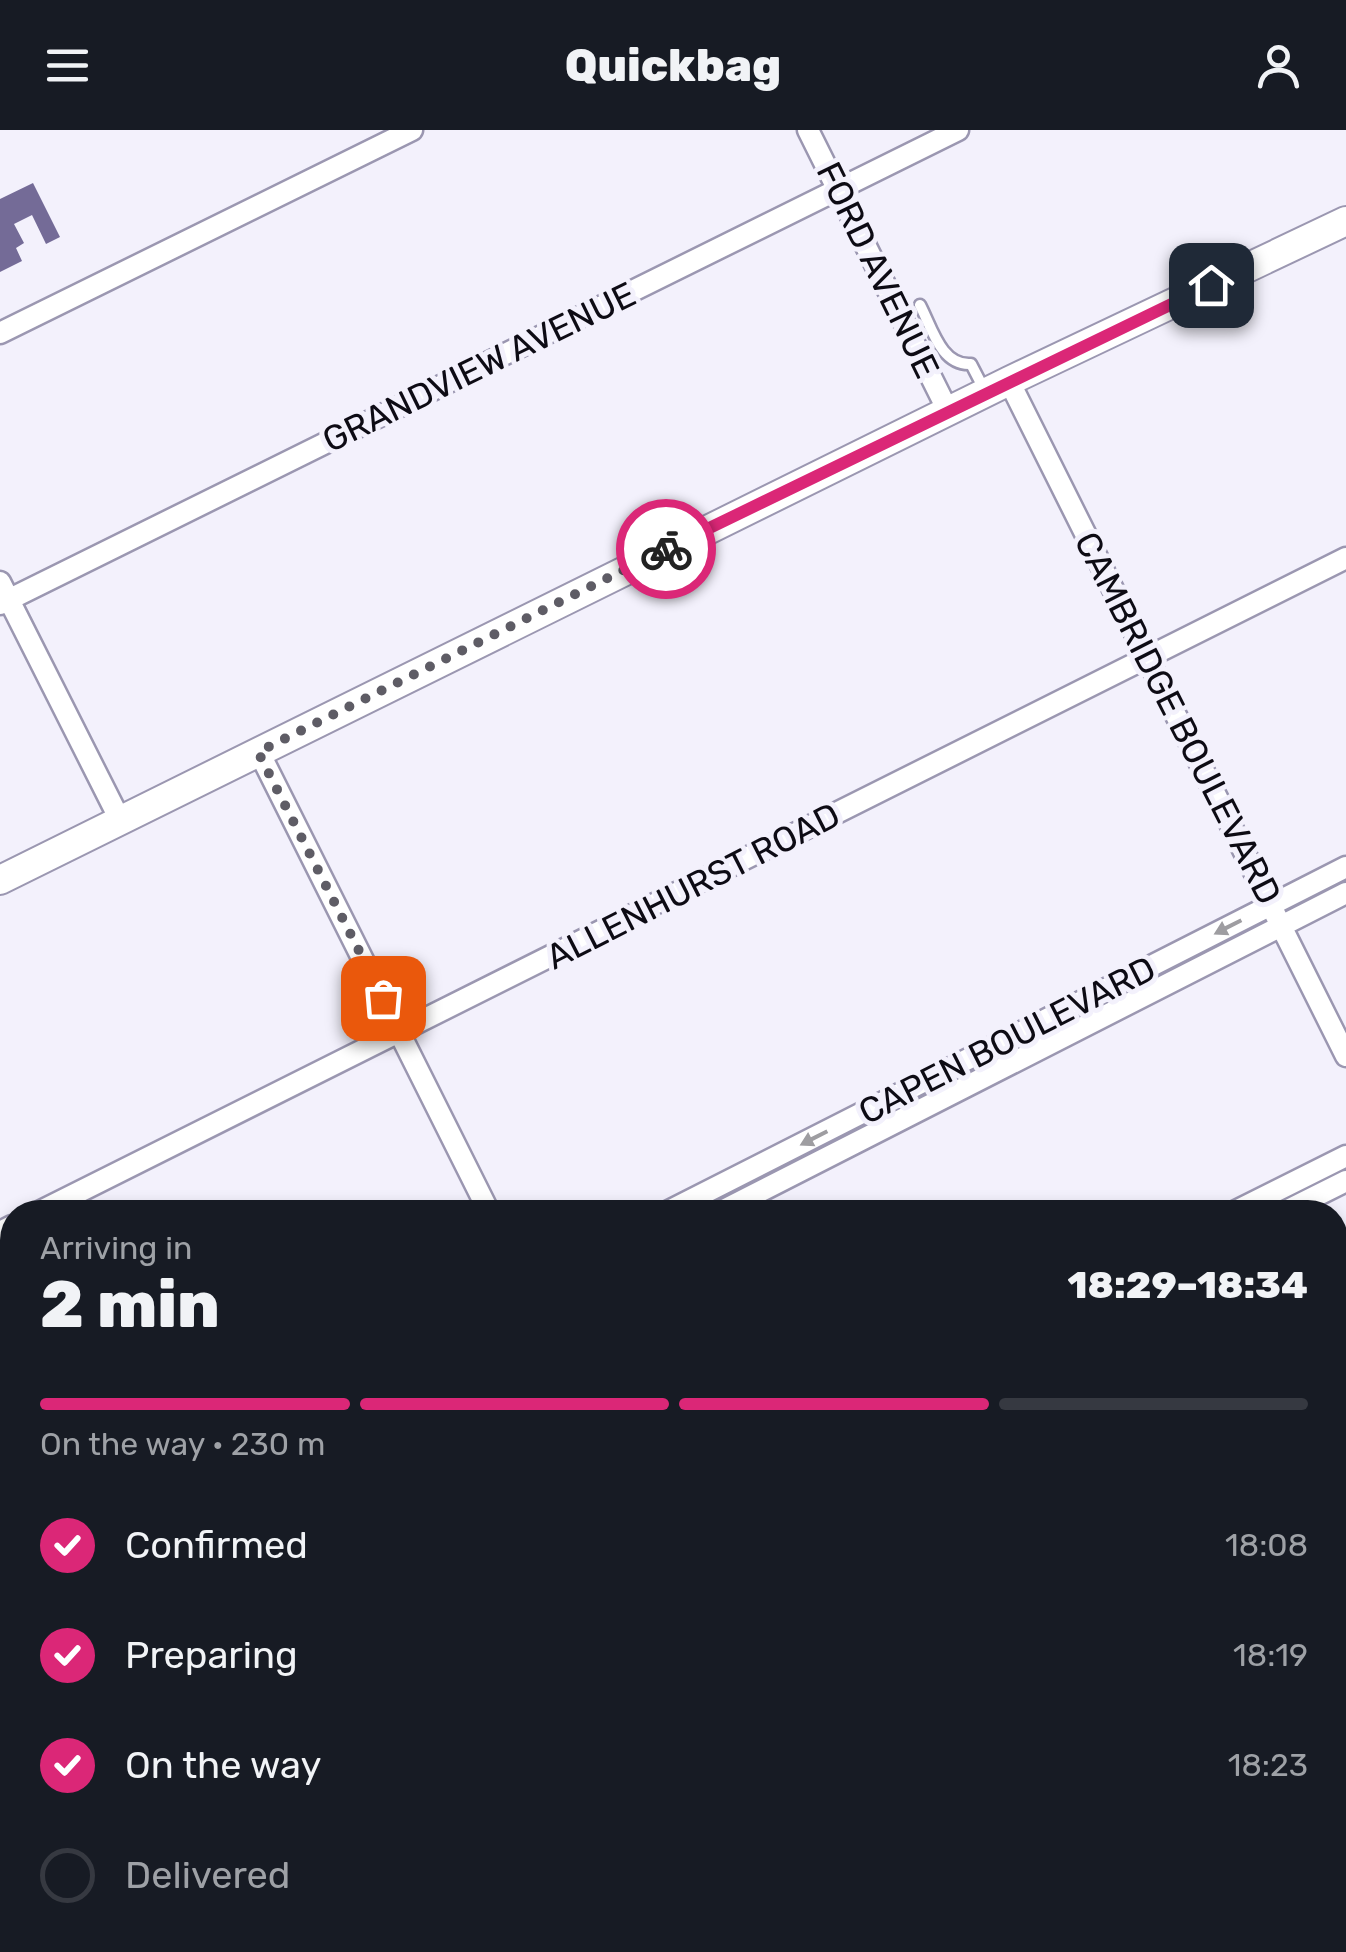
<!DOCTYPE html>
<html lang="en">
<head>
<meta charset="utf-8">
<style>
  body { margin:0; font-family:Rubik,sans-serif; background:#20242c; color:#f1f3f6; height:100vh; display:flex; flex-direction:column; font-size:38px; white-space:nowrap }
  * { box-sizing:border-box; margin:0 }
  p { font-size:32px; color:#9ea1a6 }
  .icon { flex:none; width:55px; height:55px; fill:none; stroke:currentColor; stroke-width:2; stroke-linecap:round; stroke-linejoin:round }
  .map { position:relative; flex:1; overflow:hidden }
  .sheet { position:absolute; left:0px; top:1070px; width:1348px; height:752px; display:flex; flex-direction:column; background:#171b24; border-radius:40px 40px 0 0; box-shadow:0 5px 15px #0003 }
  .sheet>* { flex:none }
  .pin { position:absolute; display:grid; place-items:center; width:85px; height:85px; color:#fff; margin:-42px; border-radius:20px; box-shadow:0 5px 15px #0006 }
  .courier { position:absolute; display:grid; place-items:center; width:100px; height:100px; margin:-50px; border:8px solid #db2777; border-radius:50%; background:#fff; color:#222; box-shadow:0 2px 12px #0007 }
  .overview em { font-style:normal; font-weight:800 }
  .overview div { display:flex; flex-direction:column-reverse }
  .overview { display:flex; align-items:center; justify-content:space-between; height:170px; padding:0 40px }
  h1 { font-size:65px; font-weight:800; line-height:75px }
  .bar { display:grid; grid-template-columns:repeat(4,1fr); gap:15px 10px; align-content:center; height:120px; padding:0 40px }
  .bar i { height:12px; border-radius:8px; background:#363941 }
  .bar .selected { background:#db2777 }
  .bar p { grid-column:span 4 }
  ol { padding:0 40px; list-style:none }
  li { display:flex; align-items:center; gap:30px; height:110px }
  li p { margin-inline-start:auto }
  li .icon { padding:10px; border-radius:50%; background:#db2777; color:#fff; stroke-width:4 }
  li:last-child { color:#9ea1a6 }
  li i { width:55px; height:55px; border:5px solid #363941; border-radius:50% }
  header { display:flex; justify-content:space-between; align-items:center; height:130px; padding:0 40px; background:#171b24; font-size:45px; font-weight:800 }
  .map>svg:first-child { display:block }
  .built { fill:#e9e5fb }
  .green { fill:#ddd8f7 }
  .building { fill:#746b97 }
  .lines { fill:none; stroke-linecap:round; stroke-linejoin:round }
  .service-casing { stroke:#9b97b1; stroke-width:15 }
  .minor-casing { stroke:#9b97b1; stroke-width:25 }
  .secondary-casing { stroke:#9b97b1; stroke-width:32 }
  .service { stroke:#fff; stroke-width:10 }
  .minor { stroke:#fff; stroke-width:20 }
  .secondary { stroke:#fff; stroke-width:28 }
  .oneway { fill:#9e9da1 }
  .done { stroke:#5e5c65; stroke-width:10; stroke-dasharray:0 18 }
  .route { stroke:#db2777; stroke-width:12 }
  .labels { text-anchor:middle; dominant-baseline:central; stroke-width:10; stroke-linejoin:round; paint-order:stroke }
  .street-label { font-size:35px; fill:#0d0b14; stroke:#f3f1fc }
</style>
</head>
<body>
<header><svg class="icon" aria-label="menu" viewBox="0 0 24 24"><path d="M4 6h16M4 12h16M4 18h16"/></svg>Quickbag<svg class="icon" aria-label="person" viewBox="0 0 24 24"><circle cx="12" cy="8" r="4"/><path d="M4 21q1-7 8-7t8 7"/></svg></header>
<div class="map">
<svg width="1346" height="1822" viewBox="0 0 1346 1822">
  <rect width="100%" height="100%" fill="#f3f1fc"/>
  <path class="built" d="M204 1810H781L807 1822H179Z"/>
  <path class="green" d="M1254 794 1256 798 908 975 904 974Z"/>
  <path class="building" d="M33 53 60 107 46 114 32 85 14 94 24 113 16 118 22 131 0 142V69Z
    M1335 1448 1346 1460 1335 1471 1346 1487 1335 1497Z
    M1346 1603 1345 1631 1346 1664 1335 1652V1638L1340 1633 1335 1627V1613Z
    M255 1810H448L425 1822H232Z
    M489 1810H611L617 1822H495Z
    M837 1810 886 1811 910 1810 905 1821 891 1814 887 1822H863Z"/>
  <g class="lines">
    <g class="service-casing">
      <path id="service" d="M920 175C932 198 941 236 971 234L985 261
        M1335 1244 1346 1236
        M1335 1766 1346 1761
        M809 1810 829 1822
        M1236 1810 1239 1817 1252 1810
        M459 1822 472 1815 476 1822"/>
    </g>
    <g class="minor-casing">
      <path id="minor" d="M808 0 948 281
        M0 203 412 0
        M1009 251 1346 926
        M0 452 120 690
        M0 474 958 0
        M259 622 489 1082
        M39 1082 1346 428
        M667 1082 1346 737
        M720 1082 1346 763
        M1234 1082 1346 1026
        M1284 1082 1346 1051
        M0 1102 12 1096
        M0 1420 12 1414
        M0 1449 12 1443
        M1335 1557 1346 1548
        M0 1712 12 1706
        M0 1739 12 1732
        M1098 1810 1101 1822"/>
    </g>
    <g class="secondary-casing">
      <path id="secondary" d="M0 750 1009 251 1346 91"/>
    </g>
    <use href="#service" class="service"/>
    <use href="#minor" class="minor"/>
    <use href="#secondary" class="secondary"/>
  </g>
  <defs><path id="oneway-solid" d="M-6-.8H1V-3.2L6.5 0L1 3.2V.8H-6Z" transform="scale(2.5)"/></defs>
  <g class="oneway">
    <use href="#oneway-solid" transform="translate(1228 797) rotate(153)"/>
    <use href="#oneway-solid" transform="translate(814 1008) rotate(153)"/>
  </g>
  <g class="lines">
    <path class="done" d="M383 868 258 622 666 419"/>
    <path class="route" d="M666 419 1211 155"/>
  </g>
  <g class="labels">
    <g class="street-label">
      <text transform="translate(878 140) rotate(64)">FORD AVENUE</text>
      <text transform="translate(479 237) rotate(-26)">GRANDVIEW AVENUE</text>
      <text transform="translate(1178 588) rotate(63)">CAMBRIDGE BOULEVARD</text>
      <text transform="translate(693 756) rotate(-27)">ALLENHURST ROAD</text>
      <text transform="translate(1007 910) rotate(-27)">CAPEN BOULEVARD</text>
    </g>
  </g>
</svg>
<div class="pin" style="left:383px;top:868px;background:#ea580c"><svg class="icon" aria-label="bag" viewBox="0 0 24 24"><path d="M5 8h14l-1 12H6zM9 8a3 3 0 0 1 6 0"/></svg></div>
<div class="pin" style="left:1211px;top:155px;background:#1f2937"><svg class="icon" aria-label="home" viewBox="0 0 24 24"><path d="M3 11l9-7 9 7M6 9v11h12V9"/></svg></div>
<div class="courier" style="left:666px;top:419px"><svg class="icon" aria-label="bike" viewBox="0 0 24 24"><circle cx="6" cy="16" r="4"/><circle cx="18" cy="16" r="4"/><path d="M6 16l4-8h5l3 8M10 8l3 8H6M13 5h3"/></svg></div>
<section class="sheet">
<div class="overview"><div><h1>2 min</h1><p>Arriving in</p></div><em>18:29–18:34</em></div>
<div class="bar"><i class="selected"></i><i class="selected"></i><i class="selected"></i><i></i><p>On the way · 230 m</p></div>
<ol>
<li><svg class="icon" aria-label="check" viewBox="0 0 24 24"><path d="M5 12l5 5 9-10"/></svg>Confirmed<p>18:08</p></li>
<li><svg class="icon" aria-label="check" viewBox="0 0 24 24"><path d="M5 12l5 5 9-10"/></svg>Preparing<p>18:19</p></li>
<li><svg class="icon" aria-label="check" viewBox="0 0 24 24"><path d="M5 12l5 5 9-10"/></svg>On the way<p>18:23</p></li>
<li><i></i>Delivered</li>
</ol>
</section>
</div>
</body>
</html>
